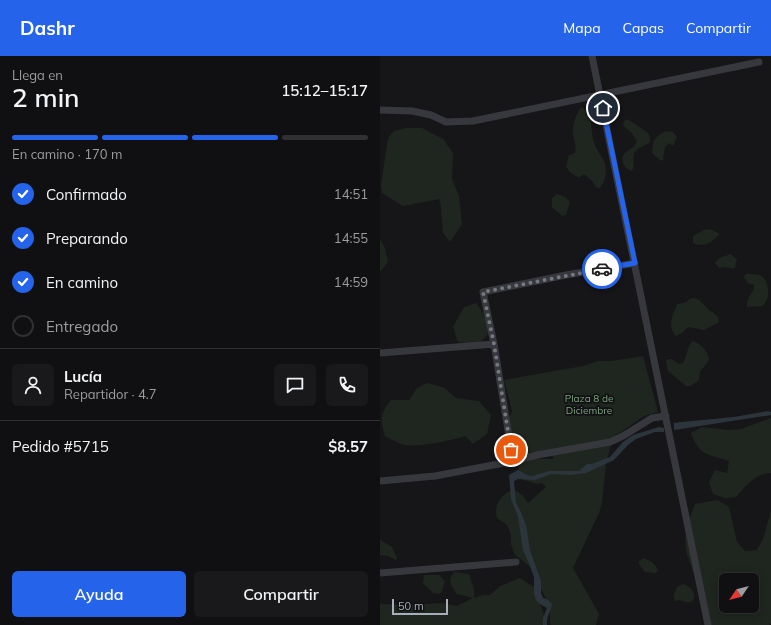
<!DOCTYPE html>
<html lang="es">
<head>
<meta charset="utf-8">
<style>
  body { margin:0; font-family:Mulish,sans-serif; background:#19191b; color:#f1f3f6; height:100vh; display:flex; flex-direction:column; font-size:15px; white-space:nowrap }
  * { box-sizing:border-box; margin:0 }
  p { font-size:13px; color:#9c9d9f }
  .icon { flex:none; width:22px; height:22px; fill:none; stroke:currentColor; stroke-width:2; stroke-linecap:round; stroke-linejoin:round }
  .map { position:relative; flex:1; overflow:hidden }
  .drawer { display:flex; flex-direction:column; background:#101012; width:380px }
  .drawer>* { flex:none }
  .needle { width:26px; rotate:235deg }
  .controls { position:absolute; left:339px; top:517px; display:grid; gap:8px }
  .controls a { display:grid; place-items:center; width:40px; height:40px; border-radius:6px; background:#101012; box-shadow:0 2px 10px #0003,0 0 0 1px #303032; font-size:20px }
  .scale { position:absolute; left:12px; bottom:10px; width:56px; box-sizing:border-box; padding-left:4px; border:2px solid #a8adb8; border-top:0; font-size:11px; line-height:14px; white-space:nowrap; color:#a8adb8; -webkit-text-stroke:3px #111113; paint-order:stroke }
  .pin { position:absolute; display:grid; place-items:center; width:34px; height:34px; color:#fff; margin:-17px; border:2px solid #fff; border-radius:50%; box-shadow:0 1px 4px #0007 }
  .courier { position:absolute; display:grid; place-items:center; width:40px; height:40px; margin:-20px; border:3px solid #2563eb; border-radius:50%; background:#fff; color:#222; box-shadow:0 1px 5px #0007 }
  .summary em { font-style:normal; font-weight:600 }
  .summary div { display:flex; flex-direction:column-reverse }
  .summary { display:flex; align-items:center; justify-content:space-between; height:68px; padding:0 12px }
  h1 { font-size:26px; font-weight:600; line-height:30px }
  .bar { display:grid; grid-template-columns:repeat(4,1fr); gap:6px 4px; align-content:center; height:48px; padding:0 12px }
  .bar i { height:5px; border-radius:3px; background:#303032 }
  .bar .selected { background:#2563eb }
  .bar p { grid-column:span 4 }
  .line { display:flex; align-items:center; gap:10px; padding:0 12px; border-top:1px solid #303032 }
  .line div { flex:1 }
  .round { display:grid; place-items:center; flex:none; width:42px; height:42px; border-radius:6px; background:#19191b }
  ol { padding:0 12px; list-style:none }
  li { display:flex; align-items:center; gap:12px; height:44px }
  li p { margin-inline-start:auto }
  li .icon { padding:4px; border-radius:50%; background:#2563eb; color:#fff; stroke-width:4 }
  li:last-child { color:#9c9d9f }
  li i { width:22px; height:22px; border:2px solid #303032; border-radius:50% }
  .primary-button { display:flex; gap:8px; margin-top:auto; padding:8px 12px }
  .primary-button a { flex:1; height:46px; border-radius:6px; background:#2563eb; color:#fff; font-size:16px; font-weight:600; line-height:46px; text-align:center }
  .primary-button a+a { background:#19191b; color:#f1f3f6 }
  header { display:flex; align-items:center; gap:24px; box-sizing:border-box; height:56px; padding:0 20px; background:#2563eb; color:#fff }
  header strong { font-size:19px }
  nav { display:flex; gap:22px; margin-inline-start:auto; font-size:14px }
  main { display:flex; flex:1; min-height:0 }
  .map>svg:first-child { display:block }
  .green { fill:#1e261f; fill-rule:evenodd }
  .water { fill:#2c353c }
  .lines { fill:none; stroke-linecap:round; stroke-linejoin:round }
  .minor { stroke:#37383d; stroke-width:7 }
  .done { stroke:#757880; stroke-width:4; stroke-dasharray:0 7.2 }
  .route { stroke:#2563eb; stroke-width:5 }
  .labels { text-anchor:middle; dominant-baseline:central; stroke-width:3.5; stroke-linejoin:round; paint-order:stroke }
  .park-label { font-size:10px; fill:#7fa381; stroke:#111113 }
</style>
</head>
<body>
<header>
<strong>Dashr</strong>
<nav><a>Mapa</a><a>Capas</a><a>Compartir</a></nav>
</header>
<main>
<section class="drawer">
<div class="summary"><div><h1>2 min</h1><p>Llega en</p></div><em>15:12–15:17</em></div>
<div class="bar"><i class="selected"></i><i class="selected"></i><i class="selected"></i><i></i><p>En camino · 170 m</p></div>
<ol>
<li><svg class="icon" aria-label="check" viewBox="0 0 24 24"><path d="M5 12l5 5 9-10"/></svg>Confirmado<p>14:51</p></li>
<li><svg class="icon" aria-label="check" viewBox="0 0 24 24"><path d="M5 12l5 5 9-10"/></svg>Preparando<p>14:55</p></li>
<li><svg class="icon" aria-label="check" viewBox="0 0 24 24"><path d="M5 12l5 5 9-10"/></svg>En camino<p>14:59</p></li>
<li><i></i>Entregado</li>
</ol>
<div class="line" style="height:72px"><a class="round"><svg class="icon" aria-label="person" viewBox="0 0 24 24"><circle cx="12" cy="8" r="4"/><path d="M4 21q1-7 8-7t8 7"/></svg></a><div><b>Lucía</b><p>Repartidor · 4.7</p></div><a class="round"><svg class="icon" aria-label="chat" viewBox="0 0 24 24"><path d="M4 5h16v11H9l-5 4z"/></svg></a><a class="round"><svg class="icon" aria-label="phone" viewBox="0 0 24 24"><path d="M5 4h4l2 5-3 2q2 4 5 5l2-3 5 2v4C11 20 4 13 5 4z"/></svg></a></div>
<div class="line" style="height:52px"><div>Pedido #5715</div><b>$8.57</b></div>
<div class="primary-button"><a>Ayuda</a><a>Compartir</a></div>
</section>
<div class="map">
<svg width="391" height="569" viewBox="0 0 391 569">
  <rect width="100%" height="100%" fill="#161618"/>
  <path class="green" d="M202 51C214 60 210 74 214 86 218 101 229 103 225 121 224 126 223 129 219 132L216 131 212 125 204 118 199 122 190 116 186 111 188 102 189 99 195 97C197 90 194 85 193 78 192 72 196 55 202 51Z
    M246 63C248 63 266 75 268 77 270 79 270 83 270 86 266 90 255 92 254 98 252 104 256 106 252 115 247 113 244 111 243 106 240 94 254 95 257 85L251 76 244 71 243 68Z
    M26 72H42L63 83 73 97 72 123 79 140 82 168 70 186 63 177 61 151 59 143 23 150 2 137 1 129 8 82 14 75Z
    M286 75 293 76 297 81 293 90 289 87 285 91 283 104 281 105 272 97C273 84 274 81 286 75Z
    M177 138 185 141 190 146 186 159 182 160 172 151V142Z
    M330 173 340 178C332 186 325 192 313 187V180L324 174Z
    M0 183 5 192 8 206 0 216Z
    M351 198 357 204 355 212C350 213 346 210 339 212L335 207C339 201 345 200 351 198Z
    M367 218C371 218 376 218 380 219 390 224 391 245 382 250L367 251C366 239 375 238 374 229L368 227 364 222 365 219Z
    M312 242C320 242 322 247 327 252 332 257 339 258 339 266L324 274 308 271 302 277 296 280C287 271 292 260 296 251L297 248 304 247Z
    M96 247C102 255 113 269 107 279 105 283 100 286 97 288L78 286 73 271 84 251Z
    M312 285C319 286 332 298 328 306 326 309 322 312 320 316 319 319 320 322 318 325L310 330H306L288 315 286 305 288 303H291L299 308 303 307C307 300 307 291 312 285Z
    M263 300 278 356 264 360 241 376 235 379 230 392 226 408 222 446 219 457 193 512 219 558 216 569H171L170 567V549L157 526 153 513 135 499 131 488V478L127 469 117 462C113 449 122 436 135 434L142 439 148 447 166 431 162 427 157 428 138 422C136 396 157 404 174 403L172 397 154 396 129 399 128 365 132 355 124 324 203 310 218 305H232Z
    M48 327 65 332 76 342 99 345 111 359 107 378 93 388 85 380C71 385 40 391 25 389 19 388 11 383 5 380 0 363 0 358 11 344H29L37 332Z
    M391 362V417C375 417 366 430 356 441L345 442 333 438 329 426 335 414 347 417 349 405C328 398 319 400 311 377L322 371 348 374 361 373Z
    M337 444 349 451 357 486 365 495 377 494 383 483 391 455V567L389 569H329L324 548 307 498 305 485 306 472 315 448ZM346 524H372V550H346Z
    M0 484 12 491 17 502 16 504 8 500 0 499Z
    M264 502C270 505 276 508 278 515L275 517 265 516 259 508V505Z
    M74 516 89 518 94 533V542L103 539H110L120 530 140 522 155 532 167 569H0V548L31 549 62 547 77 550 93 542 77 538C71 529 67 526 74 516Z
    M44 519H59L65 525 62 535 60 538 53 537 43 527Z
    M303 528C310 530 317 537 313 545 304 549 301 542 295 545 292 540 295 536 297 531Z"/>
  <path class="water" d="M388 355 391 356V359L294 374V367L301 366 354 361Z
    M279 371 284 372V376H275L256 383 248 389 234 404 206 417 191 419 171 418 155 424 138 423 134 425 136 447 140 454 146 469 150 494 161 525V537L163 542 167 543 172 548C171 556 166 561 167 569H163V562L167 552 160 548 156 544 154 538V521L148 505 143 494 138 461 131 443 129 419 138 414 147 419 152 420 169 415H199L207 408H212L230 401 243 386 253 379Z"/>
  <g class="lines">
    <path class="minor" d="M212 0 328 569
      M0 54 32 55 51 59 66 66 93 65 379 6
      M0 297 114 288
      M133 405 114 288 103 236 186 219 255 207
      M0 425 55 420 124 407 157 399 230 386 243 380 272 362 286 360
      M0 517 136 506"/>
  </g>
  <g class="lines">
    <path class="done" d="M131 394 114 288 103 236 222 213"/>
    <path class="route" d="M222 213 255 207 223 52"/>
  </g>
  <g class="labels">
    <g class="park-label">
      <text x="209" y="342">Plaza 8 de<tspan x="209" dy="12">Diciembre</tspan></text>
    </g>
  </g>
</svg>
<div class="controls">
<a><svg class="needle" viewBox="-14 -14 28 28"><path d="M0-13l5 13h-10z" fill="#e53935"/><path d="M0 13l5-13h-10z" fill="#9c9d9f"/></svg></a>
</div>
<div class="scale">50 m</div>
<div class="pin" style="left:131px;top:394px;background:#ea580c"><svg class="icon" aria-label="bag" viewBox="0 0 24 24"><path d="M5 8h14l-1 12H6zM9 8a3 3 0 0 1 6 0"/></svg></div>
<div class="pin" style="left:223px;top:52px;background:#1f2937"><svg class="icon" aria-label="home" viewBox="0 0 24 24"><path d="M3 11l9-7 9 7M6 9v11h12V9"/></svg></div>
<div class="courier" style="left:222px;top:213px"><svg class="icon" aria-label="car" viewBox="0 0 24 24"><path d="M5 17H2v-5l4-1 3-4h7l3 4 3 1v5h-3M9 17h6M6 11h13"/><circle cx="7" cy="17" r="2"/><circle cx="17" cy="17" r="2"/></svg></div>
</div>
</main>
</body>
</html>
